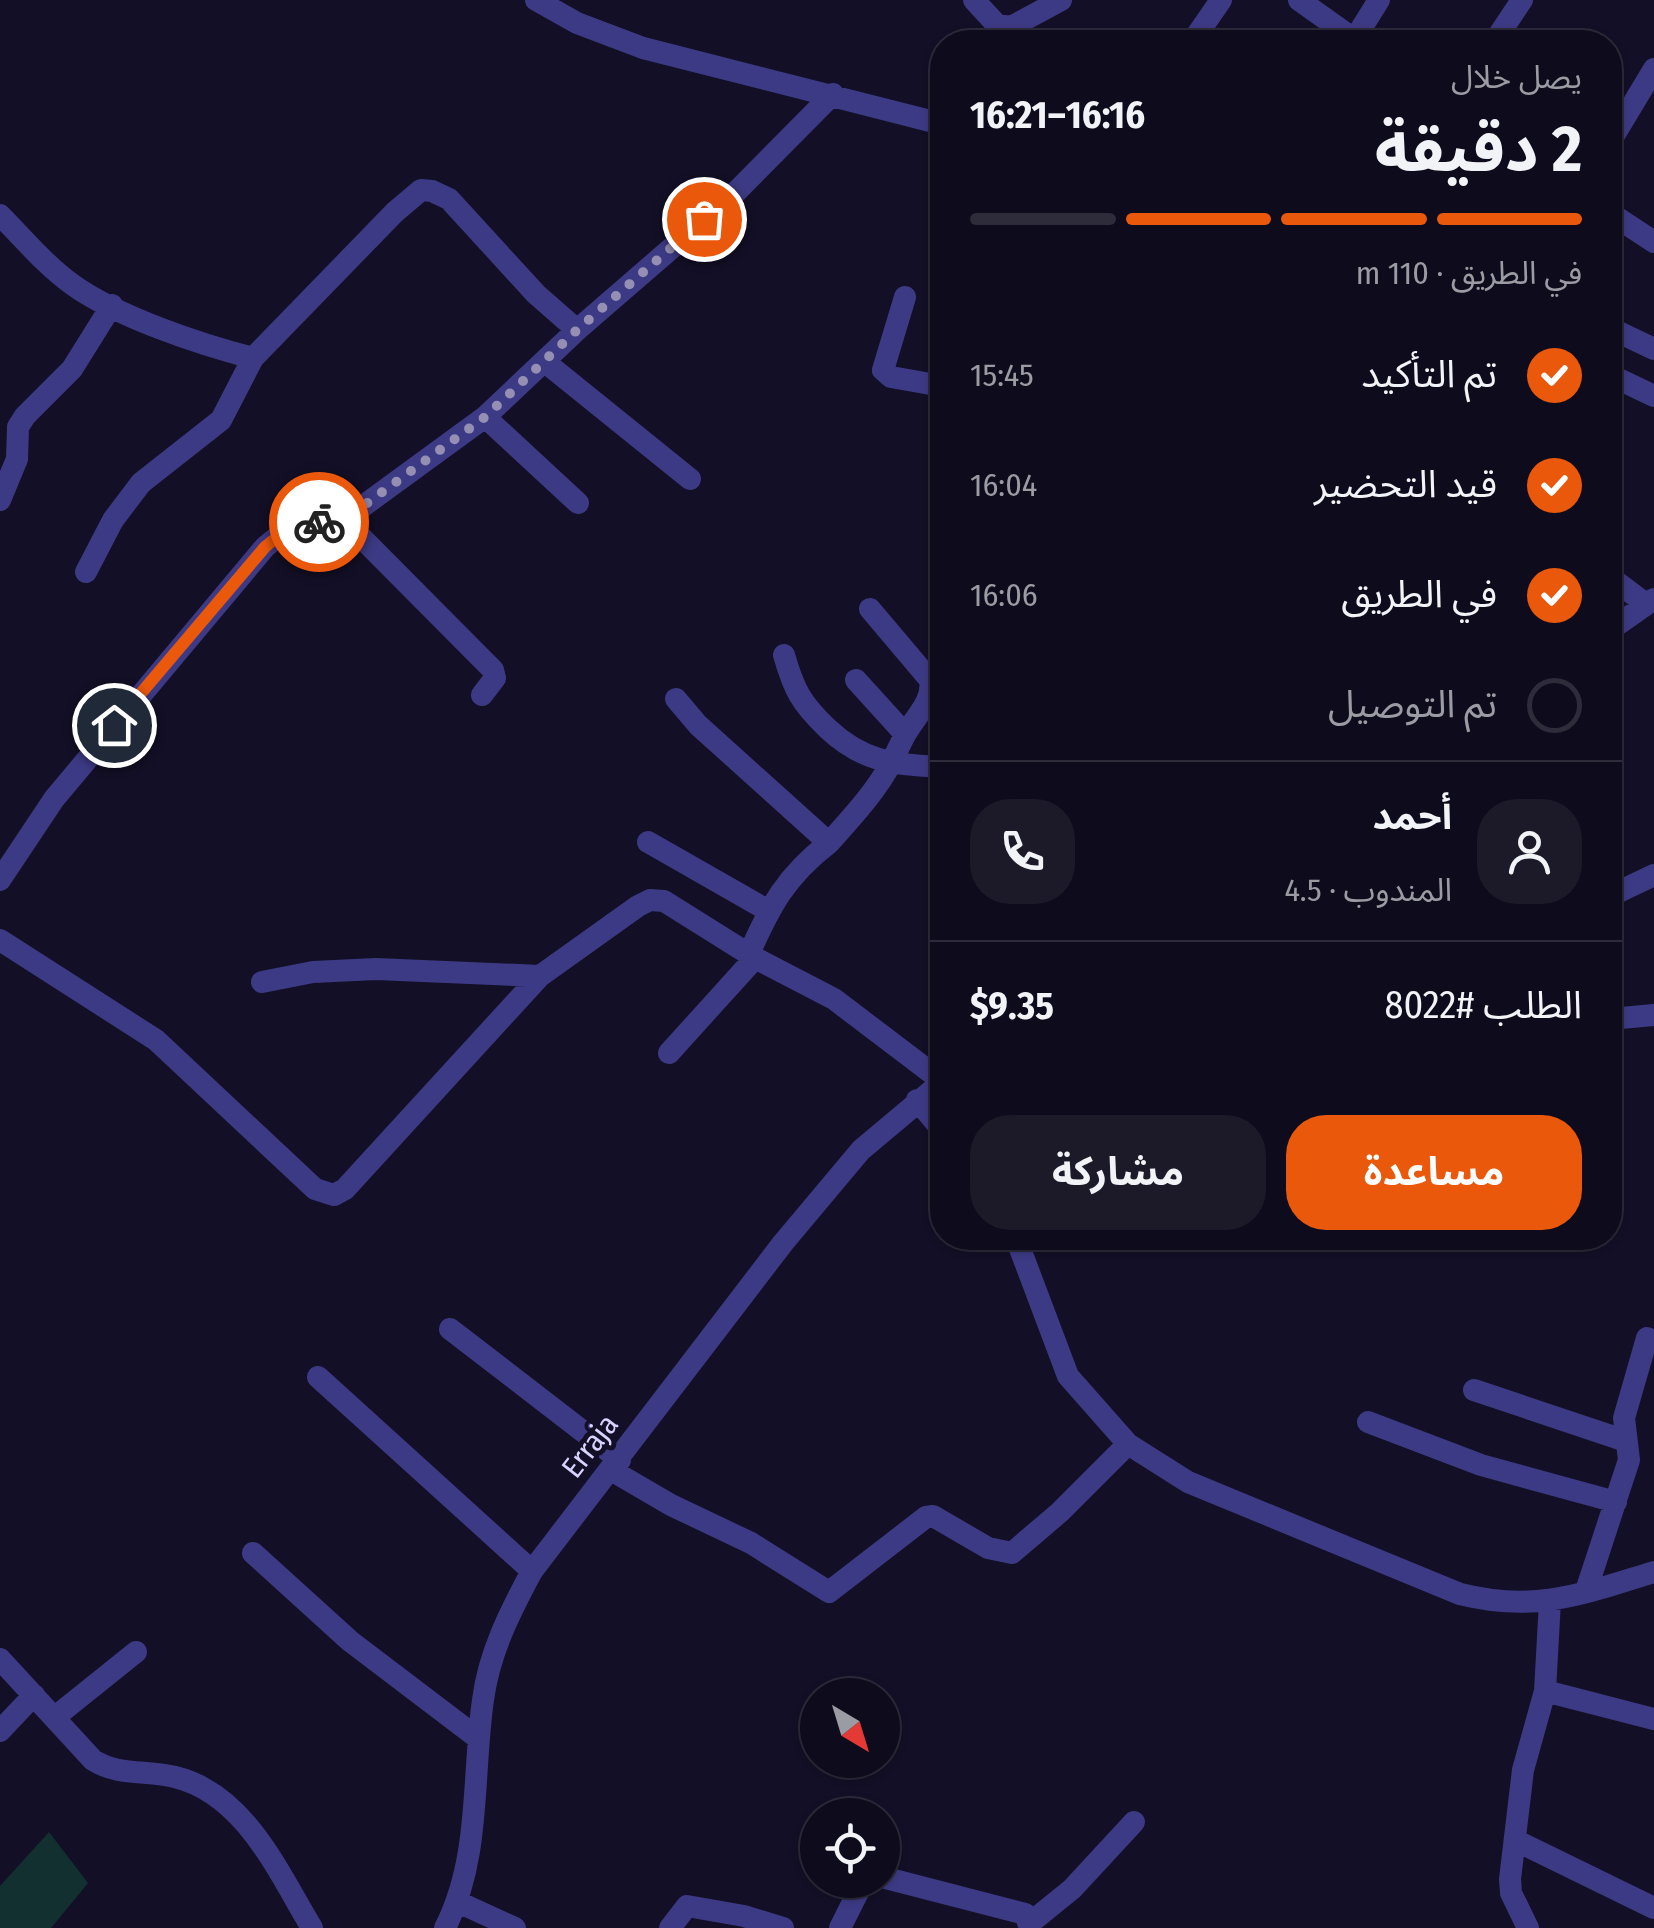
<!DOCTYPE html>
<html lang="ar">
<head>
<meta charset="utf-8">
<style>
  body { margin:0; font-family:"Fira Sans Condensed","Noto Sans Arabic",sans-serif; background:#1c1929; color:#f1f3f6; direction:rtl; height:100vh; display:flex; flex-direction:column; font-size:38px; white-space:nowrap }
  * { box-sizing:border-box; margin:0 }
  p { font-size:32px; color:#9b9ba3 }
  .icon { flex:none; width:55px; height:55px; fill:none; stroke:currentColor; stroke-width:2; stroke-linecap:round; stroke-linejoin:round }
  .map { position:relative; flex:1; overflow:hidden; direction:ltr }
  .details { position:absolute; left:930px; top:30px; width:692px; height:1220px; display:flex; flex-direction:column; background:#0e0b1c; border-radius:40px; box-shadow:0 2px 8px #0004,0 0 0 2px #2e2b3b; direction:rtl }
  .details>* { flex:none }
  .needle { width:65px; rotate:142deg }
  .buttons { position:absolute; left:800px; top:1678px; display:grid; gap:20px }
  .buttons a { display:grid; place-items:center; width:100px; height:100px; border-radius:50%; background:#0e0b1c; box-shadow:0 2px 8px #0004,0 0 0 2px #2e2b3b; font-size:50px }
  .pin { position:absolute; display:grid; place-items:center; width:85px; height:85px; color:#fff; margin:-42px; border:5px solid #fff; border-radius:50%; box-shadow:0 2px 10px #0007 }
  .courier { position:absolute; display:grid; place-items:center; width:100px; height:100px; margin:-50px; border:8px solid #ea580c; border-radius:50%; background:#fff; color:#222; box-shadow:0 2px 12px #0007 }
  .summary em { font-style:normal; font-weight:700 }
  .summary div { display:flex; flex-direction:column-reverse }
  .summary { display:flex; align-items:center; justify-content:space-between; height:170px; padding:0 40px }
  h1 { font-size:65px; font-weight:700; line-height:75px }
  .bar { display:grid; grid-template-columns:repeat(4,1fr); gap:15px 10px; align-content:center; height:120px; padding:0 40px }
  .bar i { height:12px; border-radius:8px; background:#2e2b3b }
  .bar .on { background:#ea580c }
  .bar p { grid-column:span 4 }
  .line { display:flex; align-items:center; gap:25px; padding:0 40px; border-top:2px solid #2e2b3b }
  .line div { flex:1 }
  .round { display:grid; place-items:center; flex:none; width:105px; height:105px; border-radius:40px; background:#1c1929 }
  ol { padding:0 40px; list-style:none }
  li { display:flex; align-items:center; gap:30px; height:110px }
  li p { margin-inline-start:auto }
  li .icon { padding:10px; border-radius:50%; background:#ea580c; color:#fff; stroke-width:4 }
  li:last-child { color:#9b9ba3 }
  li i { width:55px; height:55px; border:5px solid #2e2b3b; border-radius:50% }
  .button { display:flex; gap:20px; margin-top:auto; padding:20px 40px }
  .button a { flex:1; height:115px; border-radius:40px; background:#ea580c; color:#fff; font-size:40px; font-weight:700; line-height:115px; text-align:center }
  .button a+a { background:#1c1929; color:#f1f3f6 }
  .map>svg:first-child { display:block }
  .green { fill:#12302f }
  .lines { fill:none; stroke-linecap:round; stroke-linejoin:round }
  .minor { stroke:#3d3a85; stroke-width:22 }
  .done { stroke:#948fb3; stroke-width:10; stroke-dasharray:0 18 }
  .route { stroke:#ea580c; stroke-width:12 }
  .labels { text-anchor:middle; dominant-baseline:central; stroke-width:10; stroke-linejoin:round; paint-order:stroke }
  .street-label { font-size:30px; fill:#d9d4ff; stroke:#130f26 }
</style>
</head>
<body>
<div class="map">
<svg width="1654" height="1928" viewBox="0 0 1654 1928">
  <rect width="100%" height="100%" fill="#130f26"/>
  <path class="green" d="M49 1832 88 1883 51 1928H0V1886Z"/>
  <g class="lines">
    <path class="minor" d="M536 0 577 23 643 48 942 124
      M974 0 997 25 1011 27 1061 0
      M1299 0 1358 42
      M1354 40 1379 0
      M1192 42 1221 0
      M1494 42 1522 0
      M1610 142 1654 69
      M1610 213 1654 242
      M0 215C23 238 46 266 73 285 118 317 199 344 253 358L395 212 421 190 432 191 449 199 536 294 577 330
      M905 297 883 370 891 377 942 386
      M1610 328 1654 349
      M545 362 690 479
      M1610 375 1654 396
      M485 417 578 503
      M0 500 17 459 18 427 25 416 72 369 112 305
      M344 520 493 670 495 678 482 695
      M86 572 113 520 141 483 221 420 253 358
      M1610 577 1646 604
      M1610 630 1654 599
      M784 655C794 690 801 703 827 728 864 763 894 764 942 767
      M856 680 905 734
      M676 699 698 725 829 843C786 876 770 906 749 954
      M648 842 767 910
      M829 843C851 818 875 793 891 763 896 754 900 744 905 735 914 718 934 701 930 680L870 609
      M0 880 54 799 265 547 282 533 298 525 344 520 485 417 577 330 734 194 833 94
      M1610 896 1654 875
      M0 940 156 1040 315 1189 334 1195 345 1189 540 976
      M262 982 313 972 376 969 540 976 638 906 650 900 664 901 755 958 834 999 942 1081
      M1610 1019 1654 1015
      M669 1053 755 958
      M917 1100 942 1130
      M1016 1238 1068 1376 1128 1444 1188 1482 1460 1594C1536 1613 1582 1594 1654 1572
      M450 1329 620 1460
      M318 1377 532 1571
      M1474 1390 1626 1441
      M1368 1422 1481 1465 1616 1502
      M611 1470 671 1505 751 1543 829 1592 926 1517 933 1516 988 1548 1012 1553 1060 1512 1128 1444
      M253 1553 350 1641 479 1739
      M1586 1591 1629 1460 1624 1418 1647 1338
      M1550 1601 1545 1691 1654 1719
      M0 1659 93 1760C118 1776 147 1770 175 1777 245 1794 278 1872 312 1928
      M55 1717 136 1652
      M0 1731 34 1695
      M1515 1840 1654 1908
      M882 1877 1025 1914 1030 1928
      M458 1902 515 1928
      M1030 1923 1072 1889 1134 1822
      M445 1928C481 1858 472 1776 483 1700 489 1653 510 1612 532 1571L783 1243 861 1150 942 1082
      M670 1928 687 1906 744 1916 783 1928
      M840 1928 860 1888 869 1880
      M1528 1928 1511 1893 1510 1879 1523 1770 1545 1691"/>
  </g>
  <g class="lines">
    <path class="done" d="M319 522 344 520 485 417 577 330 704 219"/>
    <path class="route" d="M114 725 265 547C282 532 296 526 319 522"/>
  </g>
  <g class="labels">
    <g class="street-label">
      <text transform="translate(590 1446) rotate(-52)">Erraja</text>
    </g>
  </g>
</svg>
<div class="buttons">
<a><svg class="needle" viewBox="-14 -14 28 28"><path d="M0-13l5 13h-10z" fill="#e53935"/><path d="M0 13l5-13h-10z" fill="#9b9ba3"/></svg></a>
<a><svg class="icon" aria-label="locate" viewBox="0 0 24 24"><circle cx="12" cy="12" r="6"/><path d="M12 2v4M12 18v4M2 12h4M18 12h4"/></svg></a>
</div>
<div class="pin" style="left:704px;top:219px;background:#ea580c"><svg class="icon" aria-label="bag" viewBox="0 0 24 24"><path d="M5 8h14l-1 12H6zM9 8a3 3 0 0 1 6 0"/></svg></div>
<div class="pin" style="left:114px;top:725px;background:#1f2937"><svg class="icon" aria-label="home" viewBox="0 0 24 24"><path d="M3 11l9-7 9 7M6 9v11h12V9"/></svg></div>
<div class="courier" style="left:319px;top:522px"><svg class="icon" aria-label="bike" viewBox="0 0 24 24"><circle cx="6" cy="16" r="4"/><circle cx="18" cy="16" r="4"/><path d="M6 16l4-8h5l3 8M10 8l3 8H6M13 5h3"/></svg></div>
<section class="details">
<div class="summary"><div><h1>2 دقيقة</h1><p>يصل خلال</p></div><em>16:16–16:21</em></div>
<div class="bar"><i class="on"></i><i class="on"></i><i class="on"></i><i></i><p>في الطريق · 110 m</p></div>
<ol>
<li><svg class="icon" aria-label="check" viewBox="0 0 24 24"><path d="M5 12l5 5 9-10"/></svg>تم التأكيد<p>15:45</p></li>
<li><svg class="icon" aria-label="check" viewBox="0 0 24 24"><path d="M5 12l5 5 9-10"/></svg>قيد التحضير<p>16:04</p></li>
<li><svg class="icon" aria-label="check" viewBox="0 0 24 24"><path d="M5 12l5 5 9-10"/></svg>في الطريق<p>16:06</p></li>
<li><i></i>تم التوصيل</li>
</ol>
<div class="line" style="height:180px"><a class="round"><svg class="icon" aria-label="person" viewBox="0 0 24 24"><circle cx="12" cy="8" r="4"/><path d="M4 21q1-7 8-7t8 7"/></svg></a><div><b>أحمد</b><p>المندوب · 4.5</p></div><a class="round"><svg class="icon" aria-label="phone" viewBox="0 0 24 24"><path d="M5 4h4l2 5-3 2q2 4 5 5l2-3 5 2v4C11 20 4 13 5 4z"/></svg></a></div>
<div class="line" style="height:130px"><div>الطلب #8022</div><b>$9.35</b></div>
<div class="button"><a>مساعدة</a><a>مشاركة</a></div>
</section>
</div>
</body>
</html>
